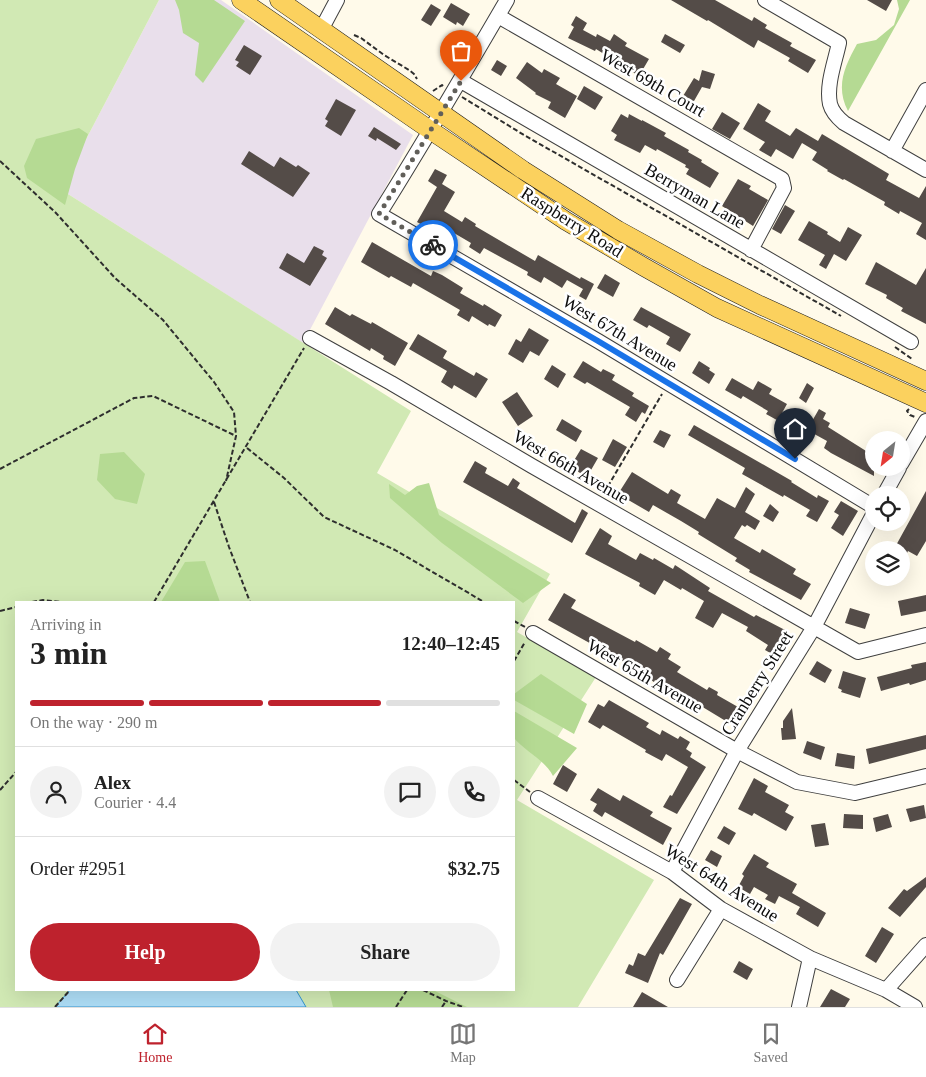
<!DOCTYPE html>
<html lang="en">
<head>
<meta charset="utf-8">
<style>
  body { margin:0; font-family:"Times New Roman",serif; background:#f2f2f2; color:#222; height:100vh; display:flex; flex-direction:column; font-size:19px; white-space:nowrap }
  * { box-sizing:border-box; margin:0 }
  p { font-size:16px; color:#767676 }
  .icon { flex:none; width:28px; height:28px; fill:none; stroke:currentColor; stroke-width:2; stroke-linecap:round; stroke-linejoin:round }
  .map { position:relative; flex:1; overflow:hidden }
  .side { position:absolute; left:15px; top:601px; width:500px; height:390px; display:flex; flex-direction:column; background:#fff; border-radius:0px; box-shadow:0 5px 20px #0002 }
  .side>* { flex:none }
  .needle { width:32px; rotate:210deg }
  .fabs { position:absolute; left:865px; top:431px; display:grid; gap:10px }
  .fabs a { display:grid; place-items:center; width:45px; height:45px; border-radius:50%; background:#fff; box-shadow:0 5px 20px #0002; font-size:25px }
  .pin { position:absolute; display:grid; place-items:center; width:42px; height:42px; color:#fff; margin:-51px -21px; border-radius:50% 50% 50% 0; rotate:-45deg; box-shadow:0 0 5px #0007 }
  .pin .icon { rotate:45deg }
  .courier { position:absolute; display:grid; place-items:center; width:50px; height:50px; margin:-25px; border:4px solid #1a73e8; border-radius:50%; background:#fff; color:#222; box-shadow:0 1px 6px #0007 }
  .head em { font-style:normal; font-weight:600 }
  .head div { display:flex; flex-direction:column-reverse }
  .head { display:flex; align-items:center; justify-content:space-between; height:85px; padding:0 15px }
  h1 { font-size:32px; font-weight:600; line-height:38px }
  .bar { display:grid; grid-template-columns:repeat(4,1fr); gap:8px 5px; align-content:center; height:60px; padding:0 15px }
  .bar i { height:6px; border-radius:4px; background:#e0e0e0 }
  .bar .on { background:#be222d }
  .bar p { grid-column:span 4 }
  .line { display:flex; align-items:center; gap:12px; padding:0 15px; border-top:1px solid #e0e0e0 }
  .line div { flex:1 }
  .round { display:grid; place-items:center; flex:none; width:52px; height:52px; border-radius:26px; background:#f2f2f2 }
  .action { display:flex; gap:10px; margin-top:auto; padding:10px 15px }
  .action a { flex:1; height:58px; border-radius:30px; background:#be222d; color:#fff; font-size:20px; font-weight:600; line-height:58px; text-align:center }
  .action a+a { background:#f2f2f2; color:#222 }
  .tab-bar { display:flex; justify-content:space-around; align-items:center; height:70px; border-top:1px solid #e0e0e0; background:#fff; font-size:14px; color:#767676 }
  .tab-bar a { display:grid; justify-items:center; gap:2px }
  .tab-bar .on { color:#be222d }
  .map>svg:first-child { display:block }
  .industrial { fill:#e9dfeb }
  .green { fill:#d1e9b4; fill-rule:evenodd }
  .forest { fill:#b5da93 }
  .water { fill:#aedef7; stroke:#3495cf }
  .building { fill:#544c48 }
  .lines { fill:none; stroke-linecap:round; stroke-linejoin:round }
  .minor-casing { stroke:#3f3f3f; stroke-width:16 }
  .major-casing { stroke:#1d1d1d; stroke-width:19 }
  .path { stroke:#2e2e2e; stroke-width:2; stroke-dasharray:5 2.5; stroke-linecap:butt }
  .minor { stroke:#fff; stroke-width:14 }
  .major { stroke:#fbd15e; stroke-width:18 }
  .done { stroke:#615f5a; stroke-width:5; stroke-dasharray:0 9 }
  .route { stroke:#1a73e8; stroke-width:6 }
  .labels { text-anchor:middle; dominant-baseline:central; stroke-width:5; stroke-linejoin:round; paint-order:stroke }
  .street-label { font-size:18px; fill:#0c0c0c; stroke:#fff }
</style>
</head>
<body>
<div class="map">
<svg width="926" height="1007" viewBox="0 0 926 1007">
  <rect width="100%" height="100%" fill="#fffaea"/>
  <path class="industrial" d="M159 0H221L413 135 303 343 60 189Z"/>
  <path class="green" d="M0 0H159L60 189 411 411 377 473 550 574 517 632 596 677 517 800 654 880 578 1007H0ZM16 602H514V990H16Z"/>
  <path class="forest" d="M175 0H214L245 21 203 83 195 75 199 43 183 33 179 10Z
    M897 0H910L848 111C835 86 845 66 857 44L876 40 894 25 899 9Z
    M79 128 88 134 75 169 65 205 27 178 24 166 36 139Z
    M124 452 145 474 137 504 115 499 97 480 100 454Z
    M429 483 439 515 551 583 523 603 442 543 390 498 389 484 405 495 417 486Z
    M205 561 220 602H161L185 562Z
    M541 674 587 704 574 734 514 700V694Z
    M514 711 577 748 553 776C545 760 526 752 514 738Z
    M329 990H433L467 1007H333Z"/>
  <path class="water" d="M70 990H296L306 1007H55Z"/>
  <path class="building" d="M671 0H715L752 21 754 17 767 25 765 28 792 43 790 46 816 60 808 73 788 61 790 58 758 40 754 48 708 20 707 21Z
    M867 0H892L886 11Z
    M451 3 470 14 463 26 457 22 456 25 443 17Z
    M431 4 441 10 431 26 421 20Z
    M576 16 587 23 583 30 596 37 597 34 610 41 614 34 627 43 625 46 649 59 639 76 596 49 595 51 568 38 574 27 571 25Z
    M665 34 685 45 680 53 661 42Z
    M244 45 262 56 250 75 236 66 239 62 235 60Z
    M497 60 507 66 501 76 491 70Z
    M527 62 542 73 544 69 560 78 556 84 577 96 565 118 548 108 551 102 535 94 536 93 516 78Z
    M702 70 715 74 710 89 702 87 690 108 680 101 694 78 699 81Z
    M584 86 603 97 595 110 577 99Z
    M336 99 356 110 341 136 325 126 328 121 325 119Z
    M758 103 771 111 765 121 790 136 796 128 818 141 822 134 889 174 886 180 919 198 926 186V240L916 234 922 223 900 211 899 214 884 205 885 202 844 179 843 180 827 171 828 170 812 160 817 152 802 143 793 159 776 149 771 157 759 150 765 142 743 129Z
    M722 112 740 123 730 139 712 129Z
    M621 114 628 118 629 114 642 121V120L666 133 664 136 689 150 688 152 702 160 701 162 719 173 710 188 686 174 689 169 685 167 686 165 657 149 656 151 645 145 640 153 614 140 617 135 611 131Z
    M374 127 401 144 396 150 377 138 376 141 368 136Z
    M249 151 274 167 280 157 296 167 298 165 310 173 293 197 241 164Z
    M435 169 447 175 442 184 455 192 444 211 462 222 465 217 476 224 475 226 535 261 538 255 580 279 581 277 594 284 586 300 579 296 583 289 567 280 562 288 544 277 541 283 527 275 528 272 484 248 480 254 469 247 471 243 437 223 433 231 417 222 437 187 428 181Z
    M738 179 751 186 749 189 768 200 753 226 722 206Z
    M785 205 795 211 781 234 772 229Z
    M809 221 828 232 827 234 840 242 848 227 862 235 846 261 834 254 826 269 819 265 825 255 798 240Z
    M372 242 431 276 433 271 442 275 463 288 460 293 483 306 484 304 502 315 495 327 489 324 488 326 472 316 469 322 457 315 460 310 441 299 413 283 411 287 391 276 389 278 361 262Z
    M314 246 324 251 322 255 327 258 310 286 279 268 287 253 304 263Z
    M876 262 916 285 926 268V324L901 311 903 308 886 298 887 295 865 284Z
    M605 274 620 283 613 297 597 288Z
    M335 307 350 316 352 314 371 324 372 322 408 343 395 366 383 359 384 356 371 348 370 351 325 324Z
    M641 307 691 334 680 352 666 344 670 337 649 325 647 328 633 320Z
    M529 328 549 340 539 356 530 351 523 363 508 354 516 339 521 342Z
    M418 334 447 351 443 358 474 376 476 372 488 379 476 398 454 385 452 389 441 382 447 371 409 349Z
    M583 361 601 372 603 369 615 375 612 380 634 393 632 396 649 406 645 414 642 412 636 422 625 415 630 407 587 382 585 384 573 377Z
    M699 361 710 368 709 370 715 374 709 384 692 373Z
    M552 365 566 374 558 388 544 379Z
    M732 378 753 390 758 381 772 389 769 394 787 404 782 413 803 425 796 436 781 428 784 424 766 414 768 411 743 396 741 399 725 390Z
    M807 383 814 388 806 403 799 398Z
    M517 392 533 416 518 426 502 402Z
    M819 409 826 413 823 419 830 423 828 427 874 456V476L831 453 824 448 827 441 807 430Z
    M562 419 582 431 576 442 556 430Z
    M694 425 792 481 791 482 817 498 818 495 829 501 817 522 806 516 810 510 784 495 783 497 742 474 745 468 688 435Z
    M660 430 671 435 664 448 653 442Z
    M613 439 627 447 615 467 602 460Z
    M581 449 598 458 587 477 570 467Z
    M475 461 487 468 485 473 508 486 513 478 520 483 517 488 575 523 582 509 588 513 572 543 463 482Z
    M632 472 668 494 671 489 681 495 677 503 705 519 717 498 735 508 746 487 755 494 745 512 760 521 755 530 747 525 745 527 742 525 734 538 760 553 762 549 796 569 793 574 811 584 801 600 749 572 750 570 735 561 737 558 698 534 699 532 681 521 653 505 649 512 618 494Z
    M926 491V541L917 556 908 551 906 555 901 553V550L894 549Z
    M841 501 858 511 843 536 831 528 839 515 834 512Z
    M770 504 779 512 773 522 763 516Z
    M600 528 612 536 608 544 636 560 640 553 653 560 654 558 673 569 675 565 710 588 708 591 754 617 756 615 785 630 772 654 765 650 768 645 746 631 748 627 722 613 713 628 695 618 704 601 682 588 681 590 664 580 655 595 639 586 640 583 585 554Z
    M564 593 576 600 571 608 635 642 636 640 657 652 660 647 671 654 668 659 681 667 677 672 707 690 709 687 718 692 717 695 738 707 729 723 696 703 694 706 680 698 681 696 655 680 654 682 623 663 624 662 548 620Z
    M926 595V611L901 616 898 601Z
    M850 608 870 614 865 629 845 623Z
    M817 661 832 670 825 683 809 674Z
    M926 662V680L910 685 909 683 881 691 877 677 912 668 911 665Z
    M843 671 866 678 860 698 841 692 842 690 838 688Z
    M609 700 649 723 646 727 660 735 662 730 678 739 680 736 690 742 686 749 692 753 690 757 706 767 677 814 663 807 670 795 672 796 688 767 666 754 662 761 645 752 646 750 603 725 600 729 588 722 598 704 604 707Z
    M792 708 796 739 782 740 781 728H783V721Z
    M926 735V749L869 764 866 749Z
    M807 741 825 747 821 760 803 753Z
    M837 753 855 756 854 769 835 766Z
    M563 765 577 774 567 792 553 784Z
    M754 778 768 786 765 792 789 805 785 812 794 817 786 831 754 813 752 816 738 809Z
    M598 788 620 801 623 795 653 812 650 816 672 828 663 845 605 812 602 817 593 811 597 804 590 800Z
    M924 805 926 818 910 822 906 809Z
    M844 814 863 815V829L843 828Z
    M888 814 892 827 876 832 873 818Z
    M825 823 829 845 815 847 811 825Z
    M724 826 736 833 729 845 717 838Z
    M711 850 722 856 717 867 705 860Z
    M754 854 769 863 766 867 797 884 792 893 826 913 818 927 796 914 800 907 779 896 775 904 765 899 768 895 754 887 750 894 738 887 744 876 742 874Z
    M926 877V887L900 917 888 908 904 889 907 891Z
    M680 898 692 904 663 955 660 953 648 983 625 973 629 964 633 966 638 953 645 956Z
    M882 927 894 934 876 963 865 956Z
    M739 961 753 969 747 980 733 972Z
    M831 989 850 999 845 1007H820Z
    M642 992 668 1007H633Z"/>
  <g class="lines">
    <g class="minor-casing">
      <path id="minor" d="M507 0C465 72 423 144 379 214L598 341 874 507
        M765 0 839 43C835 62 826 85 830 104 832 112 838 118 844 123L926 170
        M498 16 782 179 784 188 751 250
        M321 30 337 0
        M461 81 911 342
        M892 151 926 90
        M310 338 391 383 532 466 858 652 926 635
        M901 464 926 421
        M884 495 899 468
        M533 633 737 751 797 782 855 793 926 776
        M538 798 672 872 721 909 810 958 886 990 915 1007
        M672 872 737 751 814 627 874 513
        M677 980 721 909
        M886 990 926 945
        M799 1007 810 958"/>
    </g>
    <g class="major-casing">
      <path id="major" d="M241 0 430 130 566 221 644 267 717 308 926 403
        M279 0 523 170 618 230 698 274 760 305 926 381"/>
    </g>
    <path class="path" d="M354 35 361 38 384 55 409 70 414 74 417 79
      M433 91 442 85 443 86
      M462 97 524 135 841 316
      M0 161 55 212 115 278 163 320 214 382 234 412 236 436 226 481
      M895 347 912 359
      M909 409 907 411 910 415 915 417
      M247 448 284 478 324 517 395 550 484 602
      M0 469 134 398 153 396 236 436
      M604 493 662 394
      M214 502 229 547 250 602
      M32 602 43 600 63 602
      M154 602 304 348
      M0 611 16 607
      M514 621 525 627
      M514 661 525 642
      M514 780 530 792
      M0 790 16 772
      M423 990 446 1001 463 1007
      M55 1007 70 990
      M396 1007 407 990
      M442 1007 446 1001"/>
    <use href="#minor" class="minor"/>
    <use href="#major" class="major"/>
  </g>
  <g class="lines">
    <path class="done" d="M433 245 379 214 461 81"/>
    <path class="route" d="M433 245 598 341 795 459"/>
  </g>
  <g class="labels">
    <g class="street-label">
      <text transform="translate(653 83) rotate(30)">West 69th Court</text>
      <text transform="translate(695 196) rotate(30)">Berryman Lane</text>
      <text transform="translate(572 222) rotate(32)">Raspberry Road</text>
      <text transform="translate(620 333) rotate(31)">West 67th Avenue</text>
      <text transform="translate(571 467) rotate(30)">West 66th Avenue</text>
      <text transform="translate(645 676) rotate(30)">West 65th Avenue</text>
      <text transform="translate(757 683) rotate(-58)">Cranberry Street</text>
      <text transform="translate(722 883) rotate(32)">West 64th Avenue</text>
    </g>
  </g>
</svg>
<div class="fabs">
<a><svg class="needle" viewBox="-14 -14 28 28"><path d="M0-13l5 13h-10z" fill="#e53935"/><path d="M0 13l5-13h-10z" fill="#767676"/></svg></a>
<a><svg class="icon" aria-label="locate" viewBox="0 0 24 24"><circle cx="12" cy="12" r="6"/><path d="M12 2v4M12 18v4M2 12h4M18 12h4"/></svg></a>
<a><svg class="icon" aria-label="layers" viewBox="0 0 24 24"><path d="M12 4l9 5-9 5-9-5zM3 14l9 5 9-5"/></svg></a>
</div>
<div class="pin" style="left:461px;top:81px;background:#ea580c"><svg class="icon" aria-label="bag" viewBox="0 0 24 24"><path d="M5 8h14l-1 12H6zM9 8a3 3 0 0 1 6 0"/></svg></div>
<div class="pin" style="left:795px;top:459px;background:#1f2937"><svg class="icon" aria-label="home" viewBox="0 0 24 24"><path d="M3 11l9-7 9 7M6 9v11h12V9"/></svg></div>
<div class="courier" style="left:433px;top:245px"><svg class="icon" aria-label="bike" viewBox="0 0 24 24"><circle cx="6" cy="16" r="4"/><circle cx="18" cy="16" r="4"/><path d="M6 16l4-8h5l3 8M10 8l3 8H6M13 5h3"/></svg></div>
<section class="side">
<div class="head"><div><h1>3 min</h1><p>Arriving in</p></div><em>12:40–12:45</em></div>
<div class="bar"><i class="on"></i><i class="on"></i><i class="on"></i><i></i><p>On the way · 290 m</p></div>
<div class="line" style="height:90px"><a class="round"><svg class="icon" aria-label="person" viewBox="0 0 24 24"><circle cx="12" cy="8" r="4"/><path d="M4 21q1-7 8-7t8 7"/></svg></a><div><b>Alex</b><p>Courier · 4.4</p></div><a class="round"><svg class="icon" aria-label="chat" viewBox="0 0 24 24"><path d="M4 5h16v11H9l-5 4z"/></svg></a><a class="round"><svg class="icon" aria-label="phone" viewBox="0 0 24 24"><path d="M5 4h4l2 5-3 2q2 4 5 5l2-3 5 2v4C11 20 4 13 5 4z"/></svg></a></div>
<div class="line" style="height:65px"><div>Order #2951</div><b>$32.75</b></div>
<div class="action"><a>Help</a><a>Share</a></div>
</section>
</div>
<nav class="tab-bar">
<a class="on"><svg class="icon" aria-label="home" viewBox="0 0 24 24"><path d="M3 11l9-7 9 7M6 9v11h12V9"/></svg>Home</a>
<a><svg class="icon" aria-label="map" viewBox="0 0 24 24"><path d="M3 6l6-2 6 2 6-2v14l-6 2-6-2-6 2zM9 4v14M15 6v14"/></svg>Map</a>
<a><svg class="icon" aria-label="saved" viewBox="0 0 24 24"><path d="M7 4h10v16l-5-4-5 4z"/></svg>Saved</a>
</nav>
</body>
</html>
